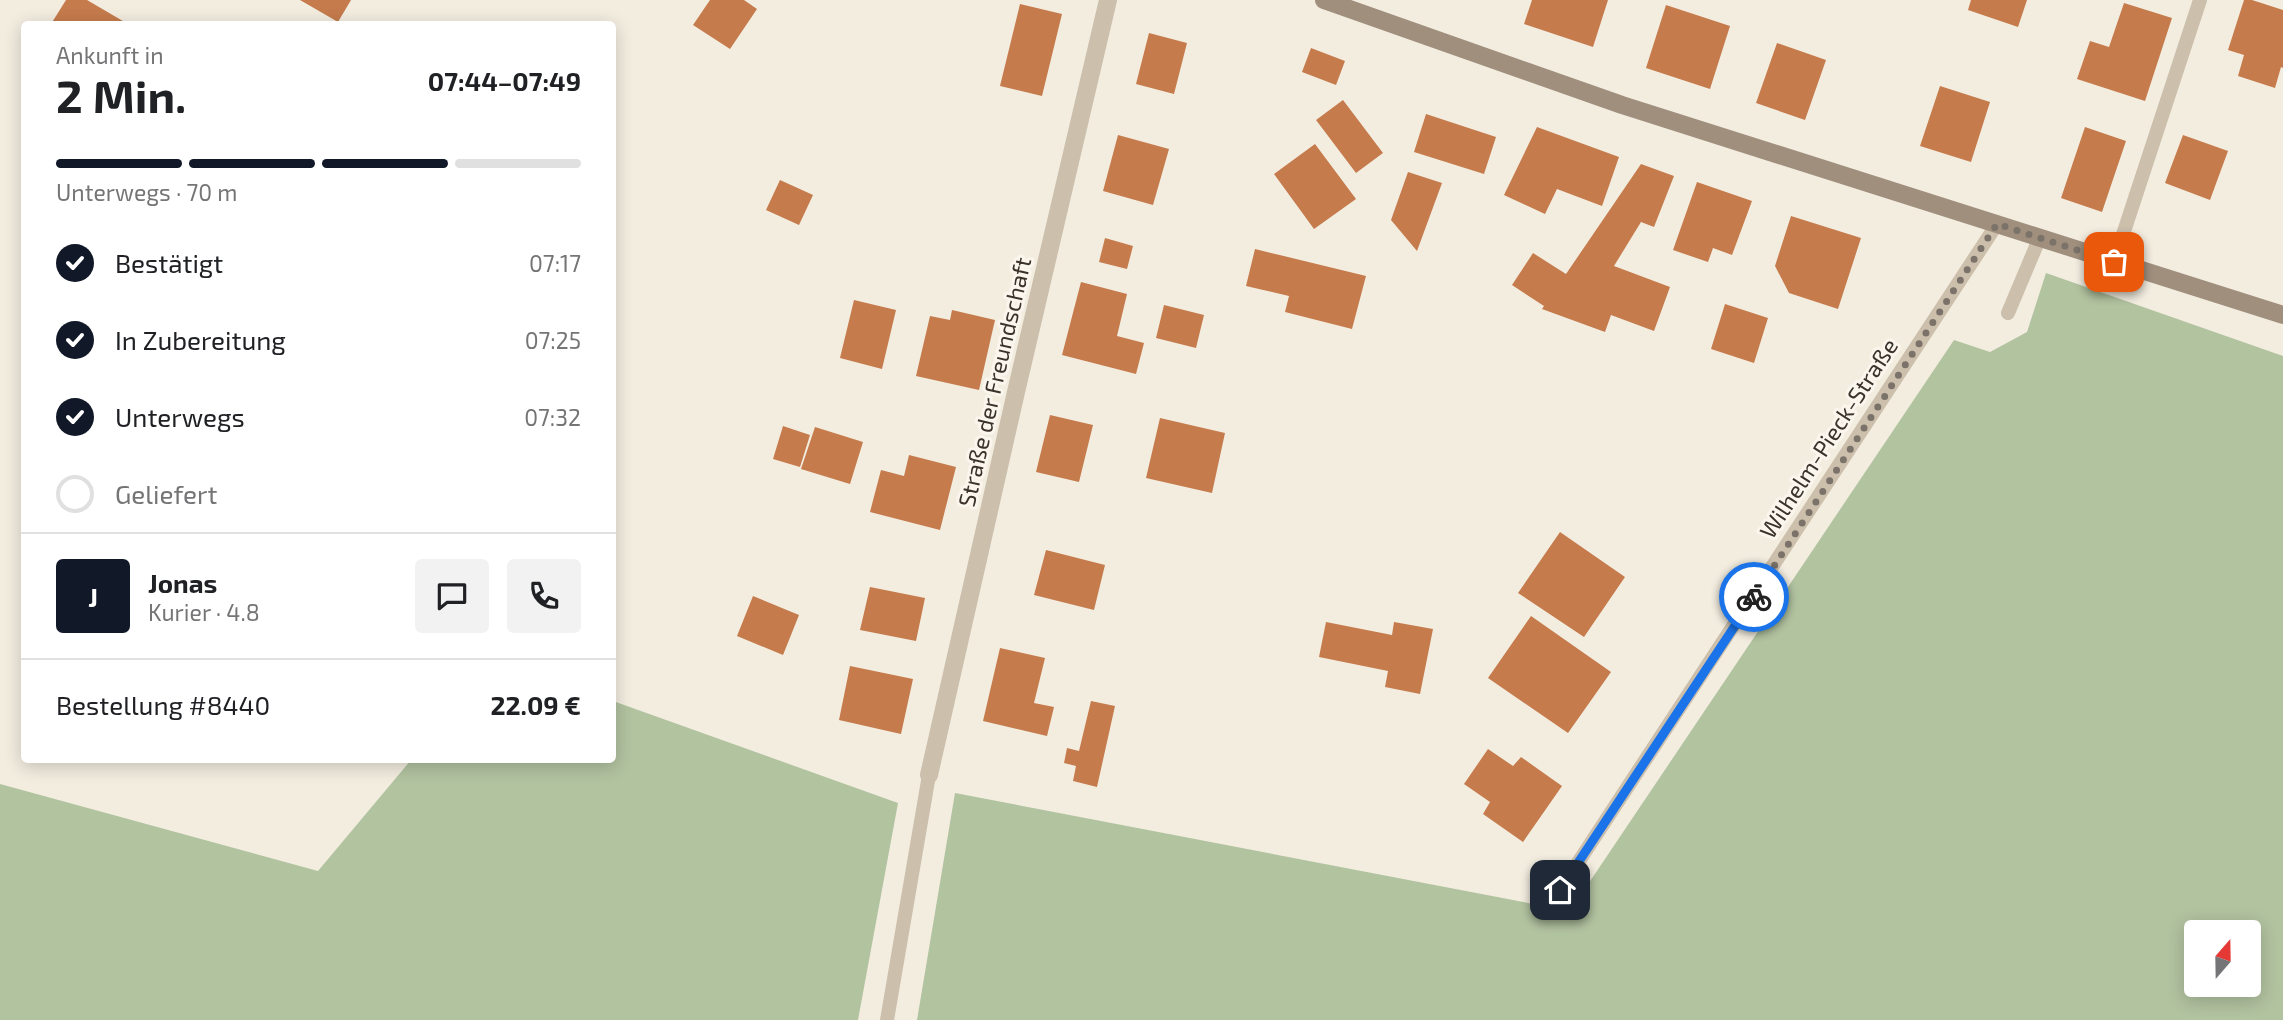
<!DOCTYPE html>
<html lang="de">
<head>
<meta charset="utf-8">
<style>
  body { margin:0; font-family:"Exo 2",sans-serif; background:#f2f2f2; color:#202124; height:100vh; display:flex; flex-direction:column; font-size:26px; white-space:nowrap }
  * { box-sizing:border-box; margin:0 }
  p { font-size:23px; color:#757577 }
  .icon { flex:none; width:38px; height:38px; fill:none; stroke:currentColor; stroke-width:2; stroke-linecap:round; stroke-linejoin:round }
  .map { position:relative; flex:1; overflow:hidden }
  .details { position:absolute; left:21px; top:21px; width:595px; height:742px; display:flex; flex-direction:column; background:#fff; border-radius:7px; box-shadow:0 4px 18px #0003 }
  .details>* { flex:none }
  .needle { width:46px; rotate:20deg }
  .fabs { position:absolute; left:2184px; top:920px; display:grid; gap:14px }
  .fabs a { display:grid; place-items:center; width:77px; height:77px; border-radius:7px; background:#fff; box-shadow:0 4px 18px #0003; font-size:35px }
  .pin { position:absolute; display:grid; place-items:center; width:60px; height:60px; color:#fff; margin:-30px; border-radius:14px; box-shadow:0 4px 10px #0006 }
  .courier { position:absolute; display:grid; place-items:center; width:70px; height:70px; margin:-35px; border:5px solid #1a73e8; border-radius:50%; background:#fff; color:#222; box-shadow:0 2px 9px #0007 }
  .headline em { font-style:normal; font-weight:700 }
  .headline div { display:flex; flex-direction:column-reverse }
  .headline { display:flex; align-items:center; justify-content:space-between; height:119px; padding:0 35px }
  h1 { font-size:46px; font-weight:700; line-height:52px }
  .bar { display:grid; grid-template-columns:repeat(4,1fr); gap:10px 7px; align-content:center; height:84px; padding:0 35px }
  .bar i { height:9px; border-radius:5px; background:#e0e0e0 }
  .bar .current { background:#111827 }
  .bar p { grid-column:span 4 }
  .line { display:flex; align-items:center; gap:18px; padding:0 35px; border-top:2px solid #e0e0e0 }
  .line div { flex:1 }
  .round { display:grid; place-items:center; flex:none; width:74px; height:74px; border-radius:7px; background:#f2f2f2 }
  ol { padding:0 35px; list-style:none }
  li { display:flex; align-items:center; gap:21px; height:77px }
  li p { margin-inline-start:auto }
  li .icon { padding:7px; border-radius:50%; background:#111827; color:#fff; stroke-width:4 }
  li:last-child { color:#757577 }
  li i { width:38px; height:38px; border:4px solid #e0e0e0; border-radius:50% }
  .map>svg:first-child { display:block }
  .green { fill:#b2c3a0; fill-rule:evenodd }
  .building { fill:#c57b4c }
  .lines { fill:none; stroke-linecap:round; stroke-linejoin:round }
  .lane { stroke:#ccbfac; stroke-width:14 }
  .street { stroke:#ccbfac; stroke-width:18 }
  .secondary { stroke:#a08f7d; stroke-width:18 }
  .done { stroke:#7b736a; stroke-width:7; stroke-dasharray:0 12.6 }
  .route { stroke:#1a73e8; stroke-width:9 }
  .labels { text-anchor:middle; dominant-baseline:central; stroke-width:6; stroke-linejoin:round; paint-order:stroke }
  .street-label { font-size:23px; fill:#3a322b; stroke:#faf6ed }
</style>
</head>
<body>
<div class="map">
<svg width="2283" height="1020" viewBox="0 0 2283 1020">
  <rect width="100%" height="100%" fill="#f3ede0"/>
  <path class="green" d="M2046 273 2283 356V1020H917L955 793 1570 911 1954 340 1990 352 2027 332ZM2196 933H2249V985H2196Z
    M613 701 898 803 858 1020H0V784L318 871 411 760H612Z"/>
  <path class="building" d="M66 0H87L128 24H51Z
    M300 0H351L338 22Z
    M710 0H744L757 9 730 49 693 25Z
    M1532 0H1608L1593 47 1524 24Z
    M1971 0H2027L2018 27 1968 10Z
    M2244 0H2252L2283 10V68L2281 67 2275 88 2238 76 2244 55 2228 50Z
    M2124 3 2172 18 2145 101 2077 79 2090 41 2109 47Z
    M1020 4 1062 14 1042 96 1000 86Z
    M1666 5 1730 26 1710 89 1646 68Z
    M1149 33 1187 43 1174 94 1136 84Z
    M1777 43 1826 60 1805 120 1756 103Z
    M1311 48 1345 61 1336 85 1302 72Z
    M1940 86 1990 102 1971 162 1920 146Z
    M1343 100 1383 153 1356 173 1316 120Z
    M1426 114 1496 137 1484 174 1414 152Z
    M1537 127 1619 157 1602 206 1557 189 1545 214 1504 195Z
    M2085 127 2126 141 2102 212 2061 198Z
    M1118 135 1169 149 1153 205 1103 191Z
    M2183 135 2228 151 2210 200 2165 183Z
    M1315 144 1356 199 1314 229 1274 174Z
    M1641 164 1674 176 1654 227 1641 222 1614 266 1670 287 1654 331 1611 315 1605 332 1542 309 1544 306 1512 285 1533 253 1566 274Z
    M1408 172 1442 183 1417 251 1391 220Z
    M780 180 813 195 799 225 766 210Z
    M1697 182 1752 201 1732 255 1713 248 1708 262 1673 250Z
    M1791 216 1861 238 1838 309 1789 293 1775 266Z
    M1105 238 1133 246 1127 269 1099 262Z
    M1255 249 1366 276 1352 329 1285 312 1289 296 1246 286Z
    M1081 282 1127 294 1117 336 1144 343 1136 374 1062 355Z
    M854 300 896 310 882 369 840 358Z
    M1725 304 1768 318 1754 363 1711 349Z
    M1164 305 1204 315 1196 348 1156 338Z
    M952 310 995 320 979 390 916 376 930 316 950 320Z
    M1050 415 1093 425 1079 482 1036 472Z
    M1160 418 1225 433 1212 493 1146 478Z
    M783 426 810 435 800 467 773 459Z
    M815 427 863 442 850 484 801 469Z
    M909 455 956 467 940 530 870 512 881 470 904 476Z
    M1560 532 1625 577 1584 637 1518 593Z
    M1046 550 1105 565 1094 610 1034 595Z
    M870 587 925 598 916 641 860 630Z
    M753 596 799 615 783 655 737 636Z
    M1531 616 1611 672 1568 733 1488 678Z
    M1326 622 1392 635 1394 622 1433 629 1420 694 1385 687 1388 671 1319 657Z
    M1000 648 1045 658 1034 703 1054 707 1047 736 983 721Z
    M850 666 913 679 901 734 839 720Z
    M1091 701 1115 706 1097 787 1073 781 1076 766 1064 763 1067 748 1079 751Z
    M1488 749 1513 766 1521 757 1562 786 1523 842 1483 814 1490 802 1464 784Z"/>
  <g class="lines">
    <path class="lane" d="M2114 262 2200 0
      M2008 313 2040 237
      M1560 890 1997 224
      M887 1020 929 775"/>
    <path class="street" d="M929 775 1016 392 1108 0"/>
    <path class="secondary" d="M1324 0 1622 105 2283 315"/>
  </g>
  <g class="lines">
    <path class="done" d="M1754 597 1997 224 2114 262"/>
    <path class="route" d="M1560 890 1754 597"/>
  </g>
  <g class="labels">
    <g class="street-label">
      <text transform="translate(994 382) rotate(-77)">Straße der Freundschaft</text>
      <text transform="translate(1828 438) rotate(-57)">Wilhelm-Pieck-Straße</text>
    </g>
  </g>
</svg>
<div class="fabs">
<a><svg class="needle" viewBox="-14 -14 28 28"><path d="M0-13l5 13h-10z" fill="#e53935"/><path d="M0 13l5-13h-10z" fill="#757577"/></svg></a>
</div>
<div class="pin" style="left:2114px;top:262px;background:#ea580c"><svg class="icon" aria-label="bag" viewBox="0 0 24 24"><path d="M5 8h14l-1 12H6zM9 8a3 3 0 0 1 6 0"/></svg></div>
<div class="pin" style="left:1560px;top:890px;background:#1f2937"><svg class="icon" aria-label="home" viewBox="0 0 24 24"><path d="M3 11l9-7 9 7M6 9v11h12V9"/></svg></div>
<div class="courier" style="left:1754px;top:597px"><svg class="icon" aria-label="bike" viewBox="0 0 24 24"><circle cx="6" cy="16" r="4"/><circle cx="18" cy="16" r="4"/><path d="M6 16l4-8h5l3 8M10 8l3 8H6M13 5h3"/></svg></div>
<section class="details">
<div class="headline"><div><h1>2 Min.</h1><p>Ankunft in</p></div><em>07:44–07:49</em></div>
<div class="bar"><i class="current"></i><i class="current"></i><i class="current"></i><i></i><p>Unterwegs · 70 m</p></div>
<ol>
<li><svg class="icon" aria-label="check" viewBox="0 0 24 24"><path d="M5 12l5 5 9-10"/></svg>Bestätigt<p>07:17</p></li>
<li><svg class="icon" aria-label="check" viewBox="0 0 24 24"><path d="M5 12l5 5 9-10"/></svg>In Zubereitung<p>07:25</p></li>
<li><svg class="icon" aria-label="check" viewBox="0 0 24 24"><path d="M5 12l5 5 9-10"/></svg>Unterwegs<p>07:32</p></li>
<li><i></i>Geliefert</li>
</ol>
<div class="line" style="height:126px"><b class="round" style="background:#111827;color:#fff">J</b><div><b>Jonas</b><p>Kurier · 4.8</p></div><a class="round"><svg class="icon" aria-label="chat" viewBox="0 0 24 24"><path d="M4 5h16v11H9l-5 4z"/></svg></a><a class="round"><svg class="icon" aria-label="phone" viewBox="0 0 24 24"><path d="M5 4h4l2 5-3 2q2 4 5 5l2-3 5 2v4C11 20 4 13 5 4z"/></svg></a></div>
<div class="line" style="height:91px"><div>Bestellung #8440</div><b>22.09 €</b></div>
</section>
</div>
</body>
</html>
